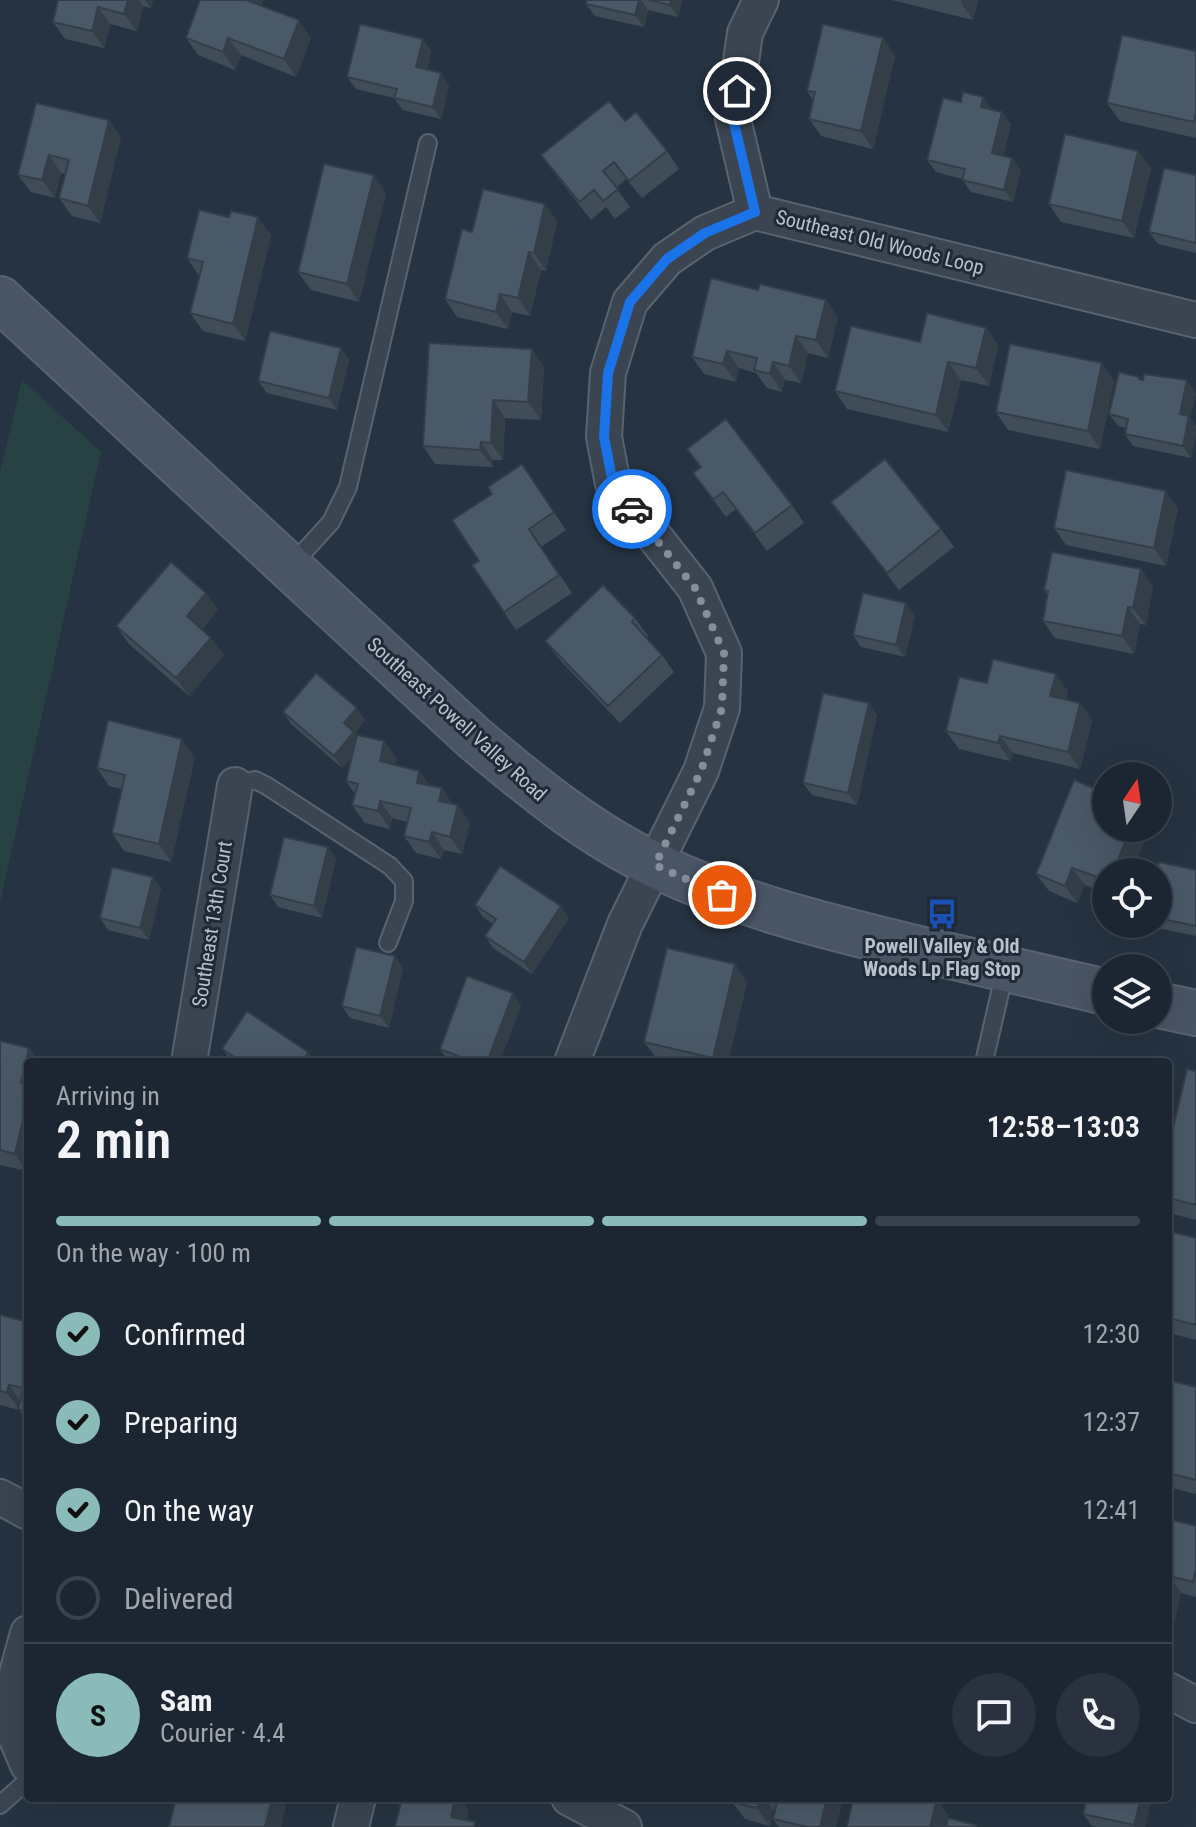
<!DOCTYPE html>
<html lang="en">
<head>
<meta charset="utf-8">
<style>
  body { margin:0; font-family:"Roboto Condensed",sans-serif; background:#29323e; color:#f1f3f6; height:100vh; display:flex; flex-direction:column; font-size:30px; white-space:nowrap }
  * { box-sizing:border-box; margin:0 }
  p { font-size:26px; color:#a0a5ac }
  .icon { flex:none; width:44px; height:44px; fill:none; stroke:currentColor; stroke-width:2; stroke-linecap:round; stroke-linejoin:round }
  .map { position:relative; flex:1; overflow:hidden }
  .details { position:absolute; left:24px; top:1058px; width:1148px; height:744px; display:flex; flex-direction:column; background:#1c2632; border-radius:8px; box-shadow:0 8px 32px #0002,0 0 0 2px #3a434d }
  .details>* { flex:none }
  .needle { width:52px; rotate:13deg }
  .tools { position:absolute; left:1092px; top:762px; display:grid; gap:16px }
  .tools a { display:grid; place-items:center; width:80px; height:80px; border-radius:50%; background:#1c2632; box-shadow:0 8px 32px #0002,0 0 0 2px #3a434d; font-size:40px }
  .pin { position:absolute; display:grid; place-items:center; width:68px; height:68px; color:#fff; margin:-34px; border:4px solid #fff; border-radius:50%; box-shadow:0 2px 8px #0007 }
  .courier { position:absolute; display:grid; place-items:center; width:80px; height:80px; margin:-40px; border:6px solid #1a73e8; border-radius:50%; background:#fff; color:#222; box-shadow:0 2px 10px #0007 }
  .headline em { font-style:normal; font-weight:600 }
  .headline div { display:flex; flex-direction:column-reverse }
  .headline { display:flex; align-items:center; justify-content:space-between; height:136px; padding:0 32px }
  h1 { font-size:52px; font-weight:600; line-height:60px }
  .bar { display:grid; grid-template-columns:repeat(4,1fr); gap:12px 8px; align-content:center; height:96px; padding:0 32px }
  .bar i { height:10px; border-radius:6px; background:#3a434d }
  .bar .active { background:#8bbbb9 }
  .bar p { grid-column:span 4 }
  .line { display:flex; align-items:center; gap:20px; padding:0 32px; border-top:2px solid #3a434d }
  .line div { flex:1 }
  .round { display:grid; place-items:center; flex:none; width:84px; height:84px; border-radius:42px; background:#29323e }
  ol { padding:0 32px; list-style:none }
  li { display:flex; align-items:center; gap:24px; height:88px }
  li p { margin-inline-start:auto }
  li .icon { padding:8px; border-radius:50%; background:#8bbbb9; color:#111; stroke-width:4 }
  li:last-child { color:#a0a5ac }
  li i { width:44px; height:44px; border:4px solid #3a434d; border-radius:50% }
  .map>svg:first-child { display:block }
  .green { fill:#284143 }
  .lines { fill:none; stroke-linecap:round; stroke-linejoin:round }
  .lane-casing { stroke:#59636f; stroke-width:20 }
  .street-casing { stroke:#59636f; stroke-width:38 }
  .secondary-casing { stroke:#59636f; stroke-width:48 }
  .lane { stroke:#3b4552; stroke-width:16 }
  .street { stroke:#3b4552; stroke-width:34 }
  .secondary { stroke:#495465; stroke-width:44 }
  .wall { fill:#404d59 }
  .shaded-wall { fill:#343e49 }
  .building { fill:#4a5968; stroke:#343e49; stroke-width:2 }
  .done { stroke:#858f9c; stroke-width:8; stroke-dasharray:0 14.4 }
  .route { stroke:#1a73e8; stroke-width:10 }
  .labels { text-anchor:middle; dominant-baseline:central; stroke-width:6; stroke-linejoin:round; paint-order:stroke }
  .street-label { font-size:20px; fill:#b8c0cc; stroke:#1f2a37 }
  .poi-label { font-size:20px; font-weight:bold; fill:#b8c0cc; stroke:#1f2a37 }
</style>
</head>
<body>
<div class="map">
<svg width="1196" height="1827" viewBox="0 0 1196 1827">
  <rect width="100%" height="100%" fill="#263342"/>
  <path class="green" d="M22 380 101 452 0 903V472Z"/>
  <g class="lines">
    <g class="lane-casing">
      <path id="lane" d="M291 566 331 522 348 487 428 143
        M235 785 255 780 267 786 390 866 404 881V901L388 943
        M984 1062 1005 971
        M0 1805 28 1780"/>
    </g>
    <g class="street-casing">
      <path id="street" d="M755 212 733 119 745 33 761 0
        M189 1062 235 785
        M572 1062 625 924 701 771 722 708 724 653 695 588 613 484 604 437 608 373 630 302 667 259 705 233 755 212 1196 320
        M0 1497 28 1512
        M28 1633 6 1714 28 1765
        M1168 1690 1196 1705
        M569 1798 624 1827
        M351 1827 358 1798"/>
    </g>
    <g class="secondary-casing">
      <path id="secondary" d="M0 299 474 738C531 786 589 834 657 866 739 905 824 926 911 947 976 962 1041 977 1106 992
        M1158 1005 1196 1013"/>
    </g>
    <use href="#lane" class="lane"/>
    <use href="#street" class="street"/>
    <use href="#secondary" class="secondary"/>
  </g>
  <path class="wall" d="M58 0H153L151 8 143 6 137 31 110 24 104 48 65 39 53 22Z
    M200 0H263L261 6 311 38 296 77 241 55 235 70 198 55 186 38Z
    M587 0H682L678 17 648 10 644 27 595 16 586 4Z
    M892 0H978L973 20Z
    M883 38 895 56 873 149 821 136 809 119 813 100 807 91Z
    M431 51 427 69 449 85 441 119 403 110 394 98 356 89 347 77Z
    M1196 51V138L1120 121 1107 103Z
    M983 97 992 110 1011 124 1003 156 1021 170 1013 202 971 192 962 179 936 172 927 160 961 102Z
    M36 103 109 120 121 138 100 223 72 216 59 198 65 174 61 173 55 198 31 192 18 175Z
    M625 121 667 151 679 169 642 198 626 179 616 188 630 207 615 219 606 207 591 220 554 173 541 155Z
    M1138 151 1151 168 1134 238 1061 222 1049 204Z
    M1196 175V253L1158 244 1149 232Z
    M386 193 359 302 311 290 298 272Z
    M545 204 557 221 546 271 541 270 530 316 512 312 508 329 457 317 445 299 472 232Z
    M271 235 245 341 203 331 190 313 199 276 187 258Z
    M758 290 826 300 838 318 828 358 808 353 801 383 785 380 782 392 767 388 756 373 739 368 736 382 704 374 692 357Z
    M986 328 998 345 989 386 961 380 948 432 847 409 835 391 920 342Z
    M341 348 349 360 337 410 267 393 258 381Z
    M544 367 541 420 505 418 503 460H493V467L435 464 423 446Z
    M1139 377 1142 380 1196 393 1190 418 1196 426V434L1191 458 1133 446 1125 434 1126 428 1118 426 1109 414Z
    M1114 381 1100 449 1008 430 996 412Z
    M687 449 792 505 804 523 767 551 736 509 726 517 693 473 700 468Z
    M522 464 566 530 541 547 572 593 516 630 472 565 479 561 492 494Z
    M831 502 941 529 954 547 899 590Z
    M1178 508 1166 566 1066 545 1054 528Z
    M1141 569 1153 587 1146 625 1140 624 1134 654 1055 638 1043 621 1047 595 1044 590Z
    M206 593 218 610 202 630 224 655 189 696 129 644 116 626Z
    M915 615 905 657 861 647 853 635Z
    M635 618 648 636 646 638 662 655 674 672 620 723 558 658 545 641Z
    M1056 674 1068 692 1066 700 1080 703 1092 720 1080 769 1013 753 1010 761 959 749 946 731 987 683Z
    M869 703 877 715 857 805 812 795 803 783Z
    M283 712 365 720 355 733 356 735 384 741 397 759 395 765 430 786 453 804 458 805 470 823 462 854 444 850 441 859 416 853 404 836 407 822 392 818 390 829 365 823 352 805 355 794 346 781 351 758 342 768 291 724Z
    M195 757 171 862 124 851 112 833 122 789 109 786 97 768Z
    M1074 780 1106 872V893L1085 885 1077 903 1049 891 1036 874Z
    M328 847 336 859 322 918 278 907 270 895Z
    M1196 870V936L1153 927 1151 924H1158V872Z
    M153 877 161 889 149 940 108 930 100 918Z
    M475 905 569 918 532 974 493 948 485 936 493 924 483 917Z
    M395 956 403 968 389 1028 350 1018 342 1006Z
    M735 964 747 982 728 1062H669L657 1059 644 1042Z
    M521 1005 500 1062H449L440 1049Z
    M0 1041 29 1048 39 1062H28L27 1171 0 1165Z
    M222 1049 316 1062H232Z
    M1196 1071V1220L1169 1213 1168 1212V1149Z
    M1168 1231 1196 1238V1340L1169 1333 1168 1332Z
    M0 1315 28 1322V1423L19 1410 0 1405Z
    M1168 1380 1196 1387V1494L1168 1487Z
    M1168 1519 1196 1526V1597L1181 1593 1173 1628 1168 1626Z
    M733 1798H843L836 1827H779L773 1819 775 1810H773L770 1826 745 1819 732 1802Z
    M1087 1798H1152L1145 1827H1097L1092 1826 1083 1814Z"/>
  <path class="shaded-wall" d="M128 0H139L143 6 137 31 124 14Z
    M145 0H153L151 8Z
    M245 0H263L257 17Z
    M639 0H641L648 10 644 27 635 15Z
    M671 0H682L678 17 670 5Z
    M961 0H978L973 20 961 3Z
    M98 7 110 24 104 48 92 31Z
    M299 20 311 38 296 77 284 59Z
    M228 38 241 55 235 70 223 52Z
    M883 38 895 56 873 149 861 131Z
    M423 39 431 51 424 79 416 67Z
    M441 73 449 85 441 119 433 107Z
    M983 97 992 109 989 119 981 107Z
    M1002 112 1011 124 1001 165 992 153Z
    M109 120 121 138 100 223 88 206Z
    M1138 151 1151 168 1134 238 1122 221Z
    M49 155 61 173 55 198 42 180Z
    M1012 158 1021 170 1013 202 1004 190Z
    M374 175 386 193 359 302 347 284Z
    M545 204 557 221 546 271 534 253Z
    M258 217 271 235 245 341 233 324Z
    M529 252 541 270 530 316 518 298Z
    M500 294 512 312 508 329 496 312Z
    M826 300 838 318 828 358 816 340Z
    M986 328 998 345 989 386 976 368Z
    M796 336 808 353 801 383 789 366Z
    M341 348 349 360 337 410 329 398Z
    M532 349 544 367 541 420 528 402Z
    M727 351 739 368 736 382 723 364Z
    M773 362 785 380 782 392 770 374Z
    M948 362 961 380 948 432 936 415Z
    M1102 363 1114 381 1100 449 1088 431Z
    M1187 380 1196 393 1190 418 1196 426V434L1191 458 1183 446 1180 414Z
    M493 400 505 418 503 460 491 443Z
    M481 442 493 460V467L480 450Z
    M1166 491 1178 508 1166 566 1154 548Z
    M1141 569 1153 587 1146 625 1133 608Z
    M206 593 218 610 199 634 187 616Z
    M906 603 915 615 905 657 896 645Z
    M1128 607 1140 624 1134 654 1122 636Z
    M211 638 224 655 189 696 176 678Z
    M1056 674 1068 692 1063 714 1050 696Z
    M869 703 877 715 857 805 848 793Z
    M1080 703 1092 720 1080 769 1068 752Z
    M357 708 365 720 355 733 363 744 342 768 334 756 344 723Z
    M1000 736 1013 753 1010 761 998 743Z
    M182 739 195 757 171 862 159 844Z
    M384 741 397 759 392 779 380 761Z
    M419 771 432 788 417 783Z
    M442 788 454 806 439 801Z
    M380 801 392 818 390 829 378 811Z
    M458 805 470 823 462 854 450 837Z
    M1131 828H1150L1132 872H1113Z
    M432 832 444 850 441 859 429 842Z
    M328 847 336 859 322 918 314 906Z
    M1072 868 1085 885 1077 903 1065 886Z
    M153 877 161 889 149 940 140 928Z
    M561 906 569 918 532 974 524 962Z
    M395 956 403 968 389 1028 380 1016Z
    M735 964 747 982 728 1062H715L713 1058Z
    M513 993 521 1005 500 1062H487Z
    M29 1048 39 1062H28V1094L21 1083Z
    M308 1052 316 1062H302Z
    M28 1100V1168L27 1171 15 1154Z
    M9 1385 21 1402 20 1410 7 1393Z
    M1169 1576 1181 1593 1173 1628 1168 1620V1581Z
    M272 1798H280L286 1807 281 1827H265Z
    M455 1798H460L469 1810 465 1827 451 1817Z
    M760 1798H765L773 1810 770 1826 757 1808Z
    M827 1798H843L836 1827H820Z
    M937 1798 949 1816 946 1827H930Z
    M1141 1798H1152L1145 1827H1135L1134 1825Z"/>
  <path class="building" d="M58 0H128L124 14 98 7 92 31 53 22Z
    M200 0H246L299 20 284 59 228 38 223 52 186 38Z
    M587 0H639L635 15 586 4Z
    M649 0H671L670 5Z
    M360 24 423 39 416 67 441 73 433 107 394 98 397 89 347 77Z
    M823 24 883 38 861 131 809 119 815 92 807 91Z
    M1122 35 1196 51V112L1194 122 1107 103Z
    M963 92 983 97 981 107 1002 112 992 153 1012 158 1004 190 962 180 965 169 927 160 943 98 961 102Z
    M609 101 625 121 636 112 667 151 629 181 614 162 603 171 618 189 603 201 594 190 579 202 541 155Z
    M36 103 109 120 88 206 59 198 69 160 49 155 42 180 18 175Z
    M1065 134 1138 151 1122 221 1049 204Z
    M324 164 374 175 347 284 298 272Z
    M1164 168 1196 175V243L1149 232Z
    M483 189 545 204 534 253 529 252 518 298 500 294 496 312 445 299 462 229 472 232Z
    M199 210 229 217 231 211 258 217 233 324 190 313 203 262 187 258Z
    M711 278 758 290 760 284 826 300 816 340 796 336 789 366 773 362 770 374 754 370 757 358 727 351 723 364 692 357Z
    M927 313 986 328 976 368 948 362 936 415 835 391 851 326 920 342Z
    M270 331 341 348 329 398 258 381Z
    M429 343 532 349 528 402 493 400 491 443 481 442 480 450 423 446Z
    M1010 344 1102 363 1088 431 996 412Z
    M1119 372 1139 377V379L1143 380 1144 374 1187 380 1180 414 1189 416 1183 446 1125 434 1128 419 1109 414Z
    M726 419 792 505 755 533 723 492 713 499 693 473 701 467 687 449Z
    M885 459 941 529 887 573 831 502Z
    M522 464 554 512 529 529 559 575 504 612 472 565 479 561 452 520 492 494 488 487Z
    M1066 470 1166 491 1154 548 1054 528Z
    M1052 552 1141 569 1133 608 1128 607 1122 636 1043 621 1048 591 1044 590Z
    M171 562 206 593 187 616 211 638 176 678 116 626Z
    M603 585 635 618 632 622 662 655 608 706 545 641Z
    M863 593 906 603 896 645 853 635Z
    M993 659 1056 674 1050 696 1080 703 1068 752 1000 736 998 743 946 731 959 677 987 683Z
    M316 673 357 708 344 723 354 732 334 756 283 712Z
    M823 693 869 703 848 793 803 783Z
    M108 720 182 739 159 844 112 833 125 775 97 768Z
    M357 735 384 741 380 761 419 771 417 783 442 788 439 801 458 805 450 837 432 832 429 842 404 836 411 808 380 801 378 811 352 805 358 784 346 781Z
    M1074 780 1106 793V828H1131L1113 872H1106V880L1072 868 1065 886 1036 874Z
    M284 837 328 847 314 906 270 895Z
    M1159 862 1196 870V926L1158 918V872H1156Z
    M500 866 561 906 524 962 485 936 496 919 475 905Z
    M112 867 153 877 140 928 100 918Z
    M356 947 395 956 380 1016 342 1006Z
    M667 948 735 964 713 1058 644 1042Z
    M467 976 513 993 487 1062H473L440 1049Z
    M247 1011 308 1052 302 1062H242L222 1049Z
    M0 1041 29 1048 21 1083 28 1085V1100L15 1154 0 1150Z
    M1187 1069 1196 1071V1205L1168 1198V1149Z
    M1168 1231 1196 1238V1325L1168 1318Z
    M0 1315 28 1322V1412L18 1409 24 1388 9 1385 7 1393 0 1391Z
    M1168 1380 1196 1387V1480L1168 1473Z
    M1168 1519 1196 1526V1569L1193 1582 1169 1576 1168 1581Z
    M176 1798H272L265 1827H169Z
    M402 1798H455L451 1817 475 1822 474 1827H395Z
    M733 1798H760L757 1808 732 1802Z
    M778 1798H827L820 1827H807L773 1819Z
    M853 1798H937L930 1827H847Z
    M1087 1798H1141L1134 1825 1083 1814Z
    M948 1818 976 1825V1827H946Z"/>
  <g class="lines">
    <path class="done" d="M632 509 695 588 724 653 722 708 701 771 655 865 722 895"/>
    <path class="route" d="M632 509 613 484 604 437 608 373 630 302 667 259 705 233 755 212 733 119 737 91"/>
  </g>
  <defs>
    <g id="bus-bare" transform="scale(2.4)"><path d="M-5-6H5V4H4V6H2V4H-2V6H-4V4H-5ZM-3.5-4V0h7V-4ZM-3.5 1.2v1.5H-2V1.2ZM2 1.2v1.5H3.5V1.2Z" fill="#1a4fb4" stroke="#1f2a37" stroke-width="2.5" paint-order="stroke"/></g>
  </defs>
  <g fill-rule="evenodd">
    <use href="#bus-bare" x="942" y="914"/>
  </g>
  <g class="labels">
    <g class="street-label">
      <text transform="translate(880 242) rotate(14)">Southeast Old Woods Loop</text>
      <text transform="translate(457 719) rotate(42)">Southeast Powell Valley Road</text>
      <text transform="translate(212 924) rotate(-81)">Southeast 13th Court</text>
    </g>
    <g class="poi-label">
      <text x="942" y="946">Powell Valley &amp; Old<tspan x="942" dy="23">Woods Lp Flag Stop</tspan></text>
    </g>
  </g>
</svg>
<div class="tools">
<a><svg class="needle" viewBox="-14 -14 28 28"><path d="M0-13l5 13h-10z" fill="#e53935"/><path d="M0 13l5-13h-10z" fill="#a0a5ac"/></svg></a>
<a><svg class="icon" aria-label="locate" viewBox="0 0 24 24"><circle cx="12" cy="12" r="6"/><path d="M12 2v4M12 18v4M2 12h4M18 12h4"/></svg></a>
<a><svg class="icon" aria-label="layers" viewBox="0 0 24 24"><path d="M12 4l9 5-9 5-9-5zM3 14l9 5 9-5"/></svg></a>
</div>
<div class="pin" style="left:722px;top:895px;background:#ea580c"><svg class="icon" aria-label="bag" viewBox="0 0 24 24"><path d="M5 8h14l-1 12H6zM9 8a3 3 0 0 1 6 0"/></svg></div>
<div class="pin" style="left:737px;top:91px;background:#1f2937"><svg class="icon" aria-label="home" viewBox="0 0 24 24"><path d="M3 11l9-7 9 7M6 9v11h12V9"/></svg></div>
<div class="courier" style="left:632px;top:509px"><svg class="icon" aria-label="car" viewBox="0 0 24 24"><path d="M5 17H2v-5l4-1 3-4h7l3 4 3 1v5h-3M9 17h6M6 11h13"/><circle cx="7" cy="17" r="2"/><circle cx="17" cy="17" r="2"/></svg></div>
<section class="details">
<div class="headline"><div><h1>2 min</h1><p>Arriving in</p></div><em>12:58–13:03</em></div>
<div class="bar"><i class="active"></i><i class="active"></i><i class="active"></i><i></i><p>On the way · 100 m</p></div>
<ol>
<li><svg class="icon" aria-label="check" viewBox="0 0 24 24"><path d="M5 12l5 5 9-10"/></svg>Confirmed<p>12:30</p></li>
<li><svg class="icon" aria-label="check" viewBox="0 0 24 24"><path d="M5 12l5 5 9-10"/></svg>Preparing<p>12:37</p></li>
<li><svg class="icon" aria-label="check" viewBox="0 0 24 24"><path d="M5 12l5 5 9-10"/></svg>On the way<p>12:41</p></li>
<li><i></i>Delivered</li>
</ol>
<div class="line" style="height:144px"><b class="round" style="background:#8bbbb9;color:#111">S</b><div><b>Sam</b><p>Courier · 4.4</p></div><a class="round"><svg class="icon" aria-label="chat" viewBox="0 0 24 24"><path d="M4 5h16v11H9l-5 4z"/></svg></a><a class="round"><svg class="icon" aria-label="phone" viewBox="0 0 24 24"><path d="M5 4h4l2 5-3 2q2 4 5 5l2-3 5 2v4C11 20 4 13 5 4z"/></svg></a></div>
</section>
</div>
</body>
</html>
